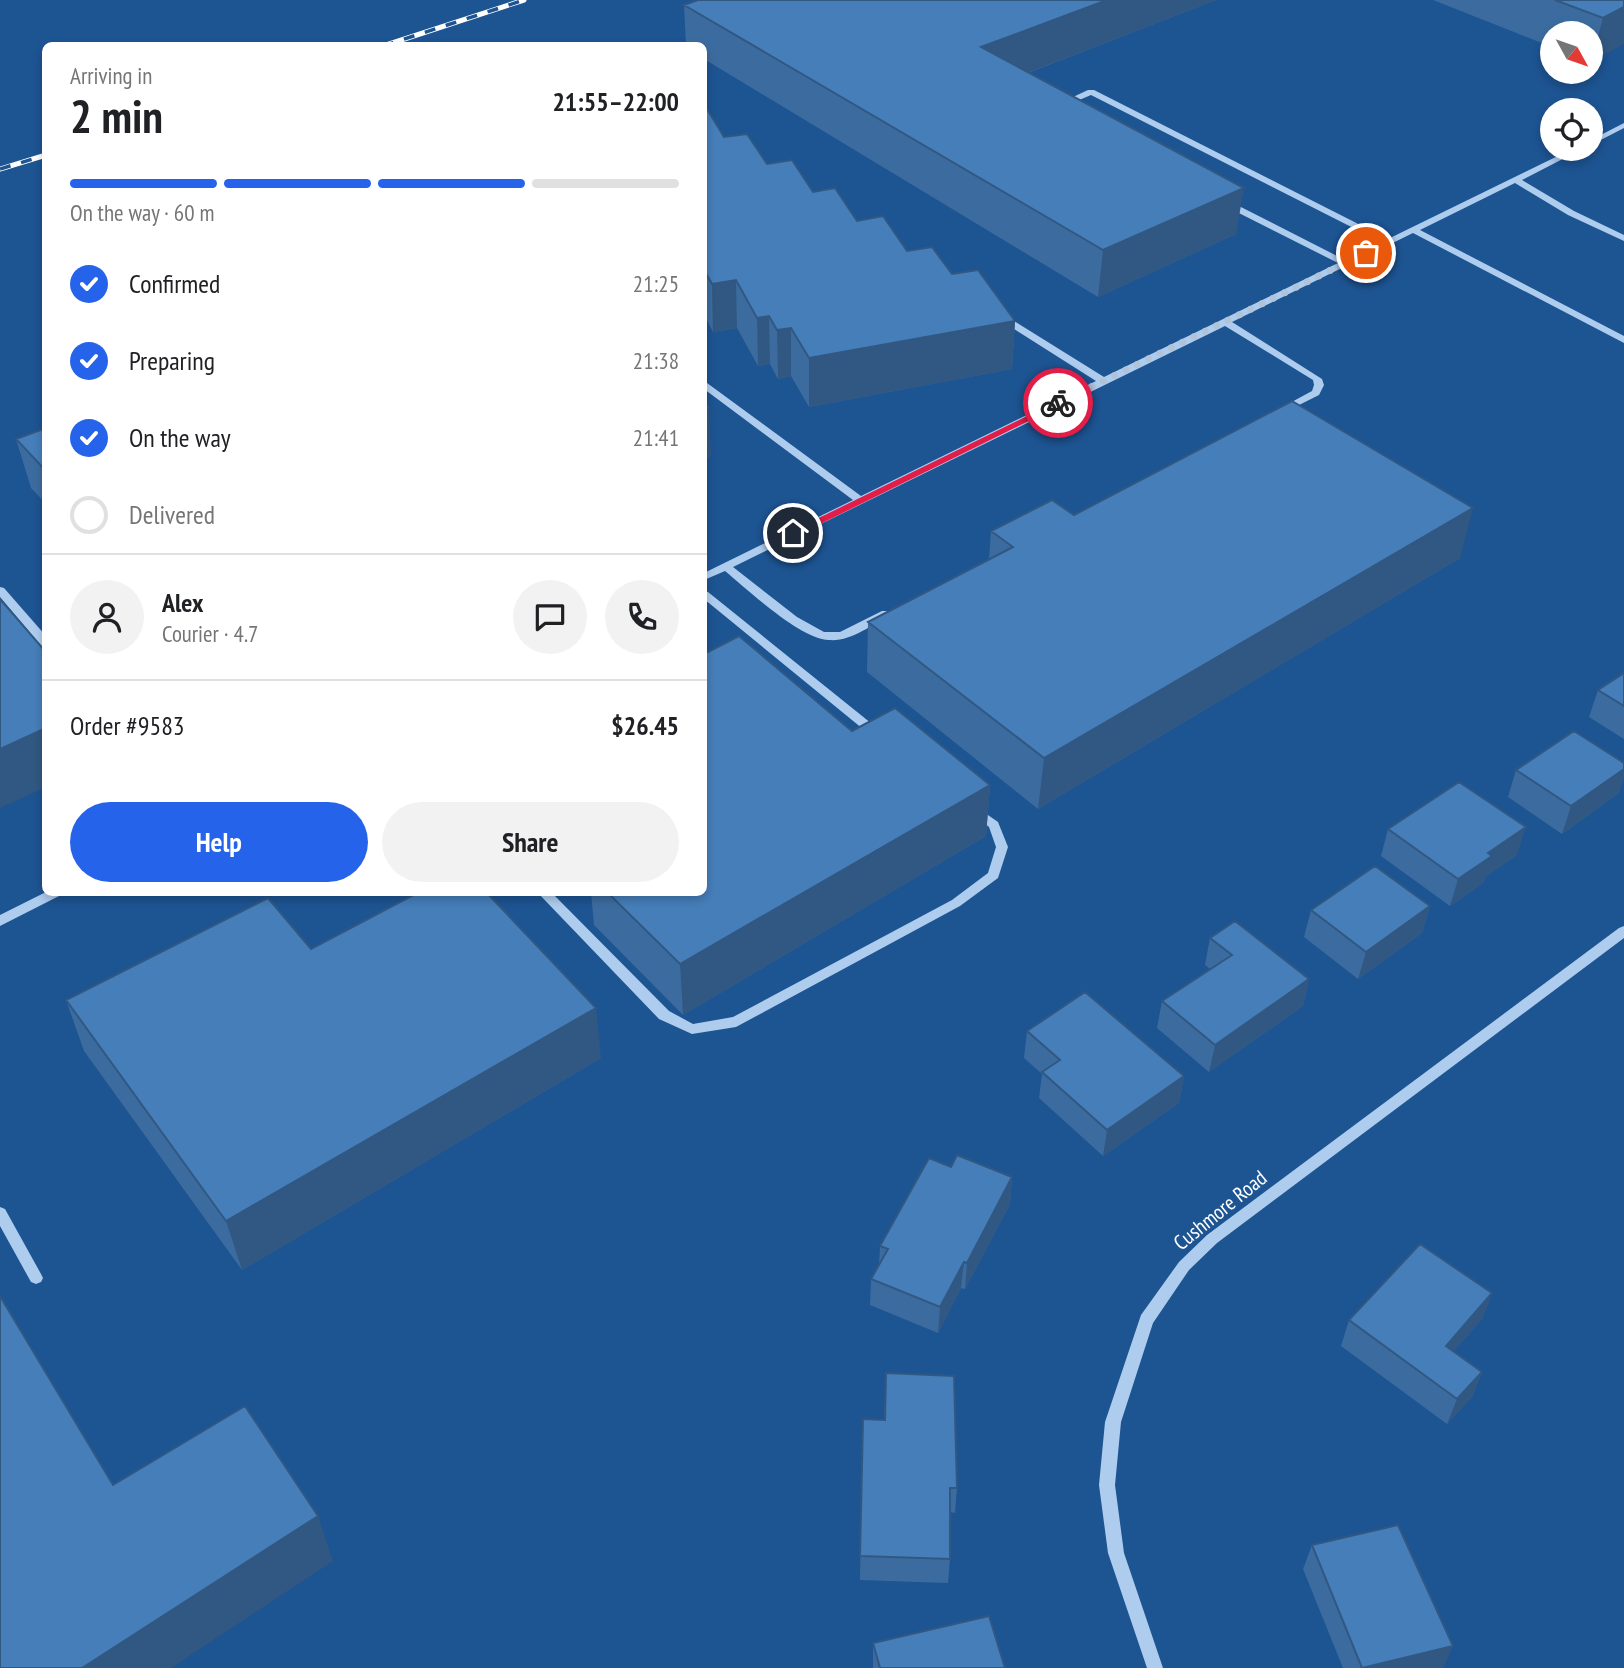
<!DOCTYPE html>
<html lang="en">
<head>
<meta charset="utf-8">
<style>
  body { margin:0; font-family:"PT Sans Narrow",sans-serif; background:#f2f2f2; color:#202124; height:100vh; display:flex; flex-direction:column; font-size:26px; white-space:nowrap }
  * { box-sizing:border-box; margin:0 }
  p { font-size:23px; color:#757577 }
  .icon { flex:none; width:38px; height:38px; fill:none; stroke:currentColor; stroke-width:2; stroke-linecap:round; stroke-linejoin:round }
  .map { position:relative; flex:1; overflow:hidden }
  .sheet { position:absolute; left:42px; top:42px; width:665px; height:854px; display:flex; flex-direction:column; background:#fff; border-radius:10px; box-shadow:0 4px 10px #0003 }
  .sheet>* { flex:none }
  .needle { width:46px; rotate:130deg }
  .buttons { position:absolute; left:1540px; top:21px; display:grid; gap:14px }
  .buttons a { display:grid; place-items:center; width:63px; height:63px; border-radius:50%; background:#fff; box-shadow:0 4px 10px #0003; font-size:35px }
  .pin { position:absolute; display:grid; place-items:center; width:60px; height:60px; color:#fff; margin:-30px; border:4px solid #fff; border-radius:50%; box-shadow:0 2px 7px #0007 }
  .courier { position:absolute; display:grid; place-items:center; width:70px; height:70px; margin:-35px; border:5px solid #e11d48; border-radius:50%; background:#fff; color:#222; box-shadow:0 2px 9px #0007 }
  .head em { font-style:normal; font-weight:600 }
  .head div { display:flex; flex-direction:column-reverse }
  .head { display:flex; align-items:center; justify-content:space-between; height:119px; padding:0 28px }
  h1 { font-size:46px; font-weight:600; line-height:52px }
  .bar { display:grid; grid-template-columns:repeat(4,1fr); gap:10px 7px; align-content:center; height:84px; padding:0 28px }
  .bar i { height:9px; border-radius:5px; background:#e0e0e0 }
  .bar .current { background:#2563eb }
  .bar p { grid-column:span 4 }
  .line { display:flex; align-items:center; gap:18px; padding:0 28px; border-top:2px solid #e0e0e0 }
  .line div { flex:1 }
  .round { display:grid; place-items:center; flex:none; width:74px; height:74px; border-radius:37px; background:#f2f2f2 }
  ol { padding:0 28px; list-style:none }
  li { display:flex; align-items:center; gap:21px; height:77px }
  li p { margin-inline-start:auto }
  li .icon { padding:7px; border-radius:50%; background:#2563eb; color:#fff; stroke-width:4 }
  li:last-child { color:#757577 }
  li i { width:38px; height:38px; border:4px solid #e0e0e0; border-radius:50% }
  .cta { display:flex; gap:14px; margin-top:auto; padding:14px 28px }
  .cta a { flex:1; height:80px; border-radius:42px; background:#2563eb; color:#fff; font-size:28px; font-weight:600; line-height:80px; text-align:center }
  .cta a+a { background:#f2f2f2; color:#202124 }
  .map>svg:first-child { display:block }
  .lines { fill:none; stroke-linecap:round; stroke-linejoin:round }
  .minor { fill:#aecdee; fill-rule:evenodd }
  .rail-casing { stroke:#fff; stroke-width:5 }
  .rail { stroke:#1d5492; stroke-width:3.5; stroke-dasharray:11; stroke-linecap:butt }
  .wall { fill:#3c6c9f }
  .shaded-wall { fill:#315882 }
  .building { fill:#467eb9; stroke:#315882; stroke-width:2 }
  .route { fill:#e11d48 }
  .done { stroke:#b0c3d9; stroke-width:7; stroke-dasharray:0 12.6 }
  .labels { text-anchor:middle; dominant-baseline:central; stroke-width:7; stroke-linejoin:round; paint-order:stroke }
  .street-label { font-size:21px; fill:#fff; stroke:#1d5492 }
</style>
</head>
<body>
<div class="map">
<svg width="1624" height="1668" viewBox="0 0 1624 1668">
  <rect width="100%" height="100%" fill="#1d5492"/>
  <g class="lines">
    <path class="minor" d="M1088 90H1094L1388 239 1572 149H1582L1522 180 1574 211 1624 235V241L1568 215 1515 183 1420 230 1624 336V343L1413 233 1232 322 1322 379 1324 385 1319 395 1285 412 1282 413 1277 410 1312 391 1314 385 1313 380 1225 326 733 567 797 617 824 632H840L882 611H890L892 613 890 615C872 625 850 642 829 640 800 639 748 590 725 571L704 580V573L853 500 704 389V382L707 383 861 496 1096 381 1000 320V316H1006L1104 377 1338 263 1223 205V201H1229L1345 260 1381 242 1091 95 1065 106 1058 104Z
      M1624 123V128L1591 145V140Z
      M0 587 4 588 46 636V647H42L0 597Z
      M704 591 708 592 882 732 884 735 882 738H874L704 599Z
      M975 806 998 822 1008 847 998 878 960 906 736 1027 692 1034 659 1019 537 892H551L669 1011 693 1024 733 1017 952 900 988 873 996 847 989 827 969 810Z
      M46 892H63L61 895 0 926V915Z
      M1624 926V938L1217 1243 1189 1270 1153 1323 1121 1422 1115 1485 1124 1553 1163 1668H1147L1108 1553 1099 1485 1105 1422 1141 1315 1179 1262 1207 1235 1619 928Z
      M0 1207 5 1209 41 1274 43 1278 41 1282 36 1284 31 1282 0 1226Z"/>
    <g class="rail-casing">
      <path id="rail" d="M383 46 524 0
        M0 169 46 155"/>
    </g>
    <use href="#rail" class="rail"/>
  </g>
  <path class="wall" d="M698 0H1216L1028 73 1236 234 1098 297 704 59V46H686L684 5Z
    M1433 0H1624L1591 62V33H1552V47Z
    M704 109 724 137 907 251 952 274 1015 321 1012 369 809 407 791 376 778 379 770 364 758 366 737 328 713 332 704 314Z
    M46 428V504L31 488 16 439Z
    M1074 515 1460 558 1038 809 867 672 868 622 989 559 991 531Z
    M1624 673V739L1589 717 1598 690Z
    M852 731 990 785 986 836 683 1015 594 925 591 892H704Z
    M1516 770 1619 793 1562 834 1508 797Z
    M1388 829 1517 855 1485 877 1483 883 1450 906 1381 856Z
    M1430 906 1422 933 1358 979 1304 937 1311 910Z
    M1210 938 1309 979 1303 1006 1209 1072 1157 1028 1162 1001 1210 969 1205 965Z
    M311 949 601 1058 242 1270 84 1051 66 1000Z
    M1027 1031 1184 1076 1179 1103 1103 1156 1039 1098 1042 1074 1024 1058Z
    M951 1167 1012 1177 1010 1204 965 1289 961 1288 938 1333 870 1305 871 1279 879 1265 880 1246Z
    M1492 1293 1482 1319 1453 1352 1482 1372 1472 1397 1447 1424 1341 1346 1349 1320Z
    M886 1373 957 1488 955 1513 950 1512V1559L948 1583 860 1580 863 1419 884 1420Z
    M1312 1545 1443 1668H1343L1303 1569Z
    M873 1643 1005 1668H873Z"/>
  <path class="shaded-wall" d="M1107 0H1216L978 92 981 47Z
    M1624 7V44L1591 62 1603 18Z
    M1244 188 1236 234 1098 297 1103 250Z
    M736 280 737 328 713 332 712 284Z
    M769 316 770 364 758 366 757 318Z
    M1015 321 1012 369 809 407V358Z
    M791 328V376L778 379 777 330Z
    M709 407 711 456 704 463V412Z
    M1473 508 1460 558 1038 809 1044 758Z
    M46 728V787L0 808V749Z
    M1624 769V779L1619 793 1562 834 1571 806Z
    M990 785 986 836 683 1015 680 964Z
    M1526 827 1517 855 1485 877 1483 883 1450 906 1458 879 1488 853Z
    M1430 906 1422 933 1358 979 1366 952Z
    M1309 979 1303 1006 1209 1072 1215 1045Z
    M596 1008 601 1058 242 1270 226 1221Z
    M1184 1076 1179 1103 1103 1156 1107 1130Z
    M1012 1177 1010 1204 965 1289 967 1263Z
    M964 1262 961 1288 938 1333 940 1307Z
    M1492 1293 1482 1319 1436 1372 1446 1346Z
    M1482 1372 1472 1397 1447 1424 1457 1399Z
    M318 1516 333 1561 171 1668H82Z
    M1453 1646 1443 1668H1362Z"/>
  <path class="building" d="M698 0H1107L981 47 1244 188 1103 250 684 5Z
    M1555 0H1624V7L1603 18Z
    M704 109H707L724 137 747 134 767 164 792 160 813 192 835 188 857 221 883 216 907 251 932 247 952 274 978 270 1015 321 809 358 791 328 777 330 769 316 757 318 736 280 712 284 704 270Z
    M1292 401 1473 508 1044 758 868 622 1013 547 991 531 1052 500 1074 515Z
    M704 405 709 407 704 412Z
    M46 428V471L16 439Z
    M0 599 46 652V728L0 749Z
    M739 636 852 731 895 708 990 785 680 964 607 892H704V654Z
    M1624 673V706L1598 690Z
    M1574 731 1624 763V769L1571 806 1516 770Z
    M1459 782 1526 827 1488 853 1492 856 1458 879 1388 829Z
    M1375 866 1430 906 1366 952 1311 910Z
    M419 892H486L596 1008 226 1221 66 1000 268 898 311 949Z
    M1235 921 1309 979 1215 1045 1162 1001 1232 955 1210 938Z
    M1085 992 1184 1076 1107 1130 1042 1072 1060 1060 1027 1031Z
    M957 1155 1012 1177 967 1263 964 1262 940 1307 871 1279 888 1249 880 1246 929 1158 951 1167Z
    M1420 1244 1492 1293 1446 1346 1482 1372 1457 1399 1349 1320Z
    M0 1296 113 1485 245 1406 318 1516 82 1668H0Z
    M886 1373 954 1376 957 1488H950V1559L860 1556 863 1419 885 1420Z
    M1398 1525 1453 1646 1362 1668 1312 1545Z
    M989 1616 1005 1668H880L873 1643Z"/>
  <path class="route" d="M1058 401 1063 403 1061 405 796 536 788 533Z"/>
  <g class="lines">
    <path class="done" d="M1058 403 1366 253"/>
  </g>
  <g class="labels">
    <g class="street-label">
      <text transform="translate(1220 1210) rotate(-39)">Cushmore Road</text>
    </g>
  </g>
</svg>
<div class="buttons">
<a><svg class="needle" viewBox="-14 -14 28 28"><path d="M0-13l5 13h-10z" fill="#e53935"/><path d="M0 13l5-13h-10z" fill="#757577"/></svg></a>
<a><svg class="icon" aria-label="locate" viewBox="0 0 24 24"><circle cx="12" cy="12" r="6"/><path d="M12 2v4M12 18v4M2 12h4M18 12h4"/></svg></a>
</div>
<div class="pin" style="left:1366px;top:253px;background:#ea580c"><svg class="icon" aria-label="bag" viewBox="0 0 24 24"><path d="M5 8h14l-1 12H6zM9 8a3 3 0 0 1 6 0"/></svg></div>
<div class="pin" style="left:793px;top:533px;background:#1f2937"><svg class="icon" aria-label="home" viewBox="0 0 24 24"><path d="M3 11l9-7 9 7M6 9v11h12V9"/></svg></div>
<div class="courier" style="left:1058px;top:403px"><svg class="icon" aria-label="bike" viewBox="0 0 24 24"><circle cx="6" cy="16" r="4"/><circle cx="18" cy="16" r="4"/><path d="M6 16l4-8h5l3 8M10 8l3 8H6M13 5h3"/></svg></div>
<section class="sheet">
<div class="head"><div><h1>2 min</h1><p>Arriving in</p></div><em>21:55–22:00</em></div>
<div class="bar"><i class="current"></i><i class="current"></i><i class="current"></i><i></i><p>On the way · 60 m</p></div>
<ol>
<li><svg class="icon" aria-label="check" viewBox="0 0 24 24"><path d="M5 12l5 5 9-10"/></svg>Confirmed<p>21:25</p></li>
<li><svg class="icon" aria-label="check" viewBox="0 0 24 24"><path d="M5 12l5 5 9-10"/></svg>Preparing<p>21:38</p></li>
<li><svg class="icon" aria-label="check" viewBox="0 0 24 24"><path d="M5 12l5 5 9-10"/></svg>On the way<p>21:41</p></li>
<li><i></i>Delivered</li>
</ol>
<div class="line" style="height:126px"><a class="round"><svg class="icon" aria-label="person" viewBox="0 0 24 24"><circle cx="12" cy="8" r="4"/><path d="M4 21q1-7 8-7t8 7"/></svg></a><div><b>Alex</b><p>Courier · 4.7</p></div><a class="round"><svg class="icon" aria-label="chat" viewBox="0 0 24 24"><path d="M4 5h16v11H9l-5 4z"/></svg></a><a class="round"><svg class="icon" aria-label="phone" viewBox="0 0 24 24"><path d="M5 4h4l2 5-3 2q2 4 5 5l2-3 5 2v4C11 20 4 13 5 4z"/></svg></a></div>
<div class="line" style="height:91px"><div>Order #9583</div><b>$26.45</b></div>
<div class="cta"><a>Help</a><a>Share</a></div>
</section>
</div>
</body>
</html>
